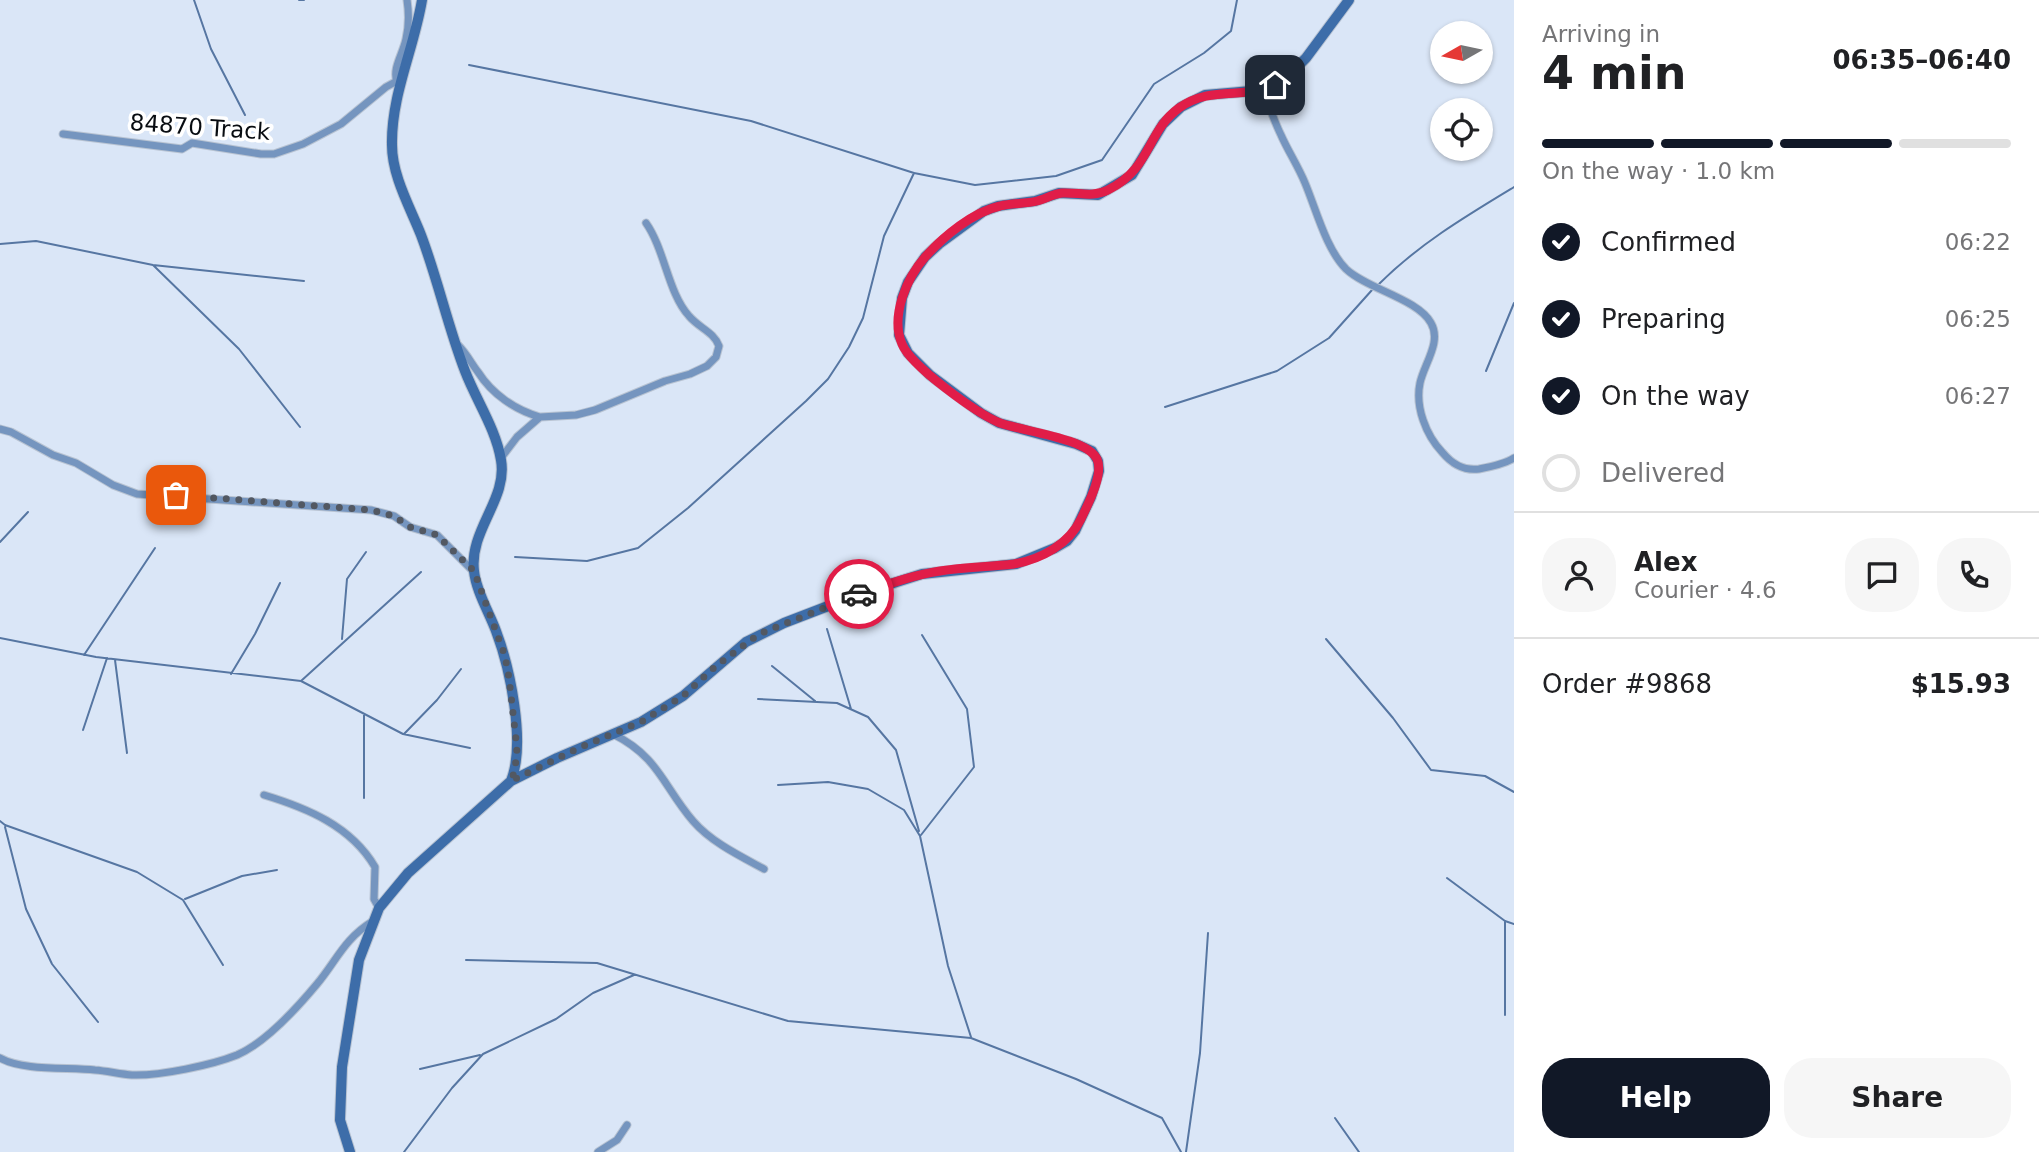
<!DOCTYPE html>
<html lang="en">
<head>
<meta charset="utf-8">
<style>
  body { margin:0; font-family:"DejaVu Sans",sans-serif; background:#f6f6f6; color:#202124; height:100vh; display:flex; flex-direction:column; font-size:26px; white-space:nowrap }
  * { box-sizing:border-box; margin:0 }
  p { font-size:23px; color:#757577 }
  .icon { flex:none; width:38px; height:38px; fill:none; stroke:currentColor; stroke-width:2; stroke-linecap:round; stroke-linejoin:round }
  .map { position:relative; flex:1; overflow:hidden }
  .panel { display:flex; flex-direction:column; background:#fff; width:525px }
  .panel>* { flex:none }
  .needle { width:46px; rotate:261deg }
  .buttons { position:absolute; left:1430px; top:21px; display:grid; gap:14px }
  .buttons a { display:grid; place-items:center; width:63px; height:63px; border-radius:50%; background:#fff; box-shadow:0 2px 5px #0004; font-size:35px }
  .pin { position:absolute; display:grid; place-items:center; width:60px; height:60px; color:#fff; margin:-30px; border-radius:14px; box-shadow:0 4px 10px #0006 }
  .courier { position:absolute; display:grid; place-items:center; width:70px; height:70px; margin:-35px; border:5px solid #e11d48; border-radius:50%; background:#fff; color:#222; box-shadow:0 2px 9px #0007 }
  .summary em { font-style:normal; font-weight:800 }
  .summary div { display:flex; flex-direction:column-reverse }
  .summary { display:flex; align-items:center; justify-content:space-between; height:119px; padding:0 28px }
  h1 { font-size:46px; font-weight:800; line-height:52px }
  .bar { display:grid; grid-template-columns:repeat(4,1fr); gap:10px 7px; align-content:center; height:84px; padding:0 28px }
  .bar i { height:9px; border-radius:5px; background:#e0e0e0 }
  .bar .current { background:#111827 }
  .bar p { grid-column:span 4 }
  .line { display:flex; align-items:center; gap:18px; padding:0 28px; border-top:2px solid #e0e0e0 }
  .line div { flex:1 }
  .round { display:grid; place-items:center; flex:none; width:74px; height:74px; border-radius:28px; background:#f6f6f6 }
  ol { padding:0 28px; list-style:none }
  li { display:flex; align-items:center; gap:21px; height:77px }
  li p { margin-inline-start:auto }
  li .icon { padding:7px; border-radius:50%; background:#111827; color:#fff; stroke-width:4 }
  li:last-child { color:#757577 }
  li i { width:38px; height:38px; border:4px solid #e0e0e0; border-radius:50% }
  .action { display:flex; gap:14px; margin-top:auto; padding:14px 28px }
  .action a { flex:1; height:80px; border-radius:28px; background:#111827; color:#fff; font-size:28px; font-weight:800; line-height:80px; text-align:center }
  .action a+a { background:#f6f6f6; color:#202124 }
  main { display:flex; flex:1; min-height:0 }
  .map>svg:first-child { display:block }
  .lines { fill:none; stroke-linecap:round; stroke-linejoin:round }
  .stream { stroke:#5676a2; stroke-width:2 }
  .street-casing { stroke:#b8c3d2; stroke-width:9 }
  .secondary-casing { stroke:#b8c3d2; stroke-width:12 }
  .street { stroke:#7595bf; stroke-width:7 }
  .secondary { stroke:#3d6da9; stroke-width:10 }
  .done { stroke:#525862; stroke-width:7; stroke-dasharray:0 12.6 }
  .route { stroke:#e11d48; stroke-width:9 }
  .labels { text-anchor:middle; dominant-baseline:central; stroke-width:7; stroke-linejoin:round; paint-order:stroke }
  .street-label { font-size:23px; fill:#080c11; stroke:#fff }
</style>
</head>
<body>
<main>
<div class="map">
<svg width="1514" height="1152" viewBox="0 0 1514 1152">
  <rect width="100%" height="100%" fill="#dae6f7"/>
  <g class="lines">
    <path class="stream" d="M194 0 211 49 245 115
      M299 0H304
      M469 65 751 121 914 173 975 185 1056 176 1102 160 1154 84 1204 53 1231 31 1237 0
      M0 244 36 241 153 265 304 281
      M153 265 239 349 300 427
      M1379 284C1419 244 1466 216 1514 187
      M1486 371 1514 303
      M1165 407 1277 371 1329 338 1372 290
      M0 542 28 512
      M515 557 587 561 638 548 688 508 806 401 828 379 849 347 863 318 884 236 914 173
      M827 629 851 709
      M0 638 96 657 301 681 403 734 470 748
      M342 639 347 579 366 552
      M1326 639 1393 718 1431 770 1485 776 1514 792
      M84 655 155 548
      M115 660 127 753
      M772 666 815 701
      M231 674 255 634 280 583
      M301 681 421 572
      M758 699 837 703 868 717 896 750 919 831
      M364 715V798
      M83 730 107 658
      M404 734 437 700 461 669
      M778 785 828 782 868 789 904 810 920 836 948 966 971 1037
      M0 821 5 825 137 872 183 900 223 965
      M5 827 26 909 52 964 98 1022
      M921 835 974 767 967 709 922 635
      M1447 878 1505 921 1514 924
      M185 899 242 876 277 870
      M1505 921V1015
      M466 960 597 963 788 1021 971 1038 1076 1079 1162 1118 1181 1152
      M420 1069 480 1055
      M1335 1118 1359 1152
      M404 1152 452 1088 483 1054 556 1019 593 993 634 975
      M1186 1152 1200 1053 1208 933"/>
    <g class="street-casing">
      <path id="street" d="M397 82C392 68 403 54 406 39 409 26 409 13 407 0
        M1263 90C1269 105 1274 121 1281 135 1288 151 1298 166 1305 183 1316 209 1326 249 1346 269 1367 289 1418 299 1431 323 1442 342 1424 364 1420 383 1415 407 1426 435 1442 452 1452 464 1463 471 1479 469 1490 467 1505 464 1514 458
        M63 134 182 149 192 143 261 154H274L303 144 341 124 386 87 397 81
        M458 345C467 354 471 363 478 372 492 394 515 410 540 417
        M0 429 11 432 53 455 76 463 113 485 137 494 371 510 394 516 410 527 437 535 473 571
        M501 458 517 437 540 417 576 415 595 410 665 381 690 374 707 366 716 357 719 346C714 332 699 328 689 316 668 293 665 250 646 223
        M613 734C659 757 663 786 693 821 711 842 740 856 764 869
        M264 795C307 808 351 826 375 867L374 899 379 908
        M0 1058C23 1071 68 1067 95 1070 107 1071 120 1074 132 1075 160 1076 212 1065 237 1055 265 1043 297 1008 317 984 337 960 344 939 373 921
        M598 1152 617 1140 627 1125"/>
    </g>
    <g class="secondary-casing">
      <path id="secondary" d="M511 781 557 758 641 722 683 696 746 642 784 623 862 593 922 574 1016 564 1055 548 1067 541 1075 531 1091 497 1099 471 1098 461 1092 451 1076 444 999 423 981 413 930 375 908 353 899 335 902 298 908 282 925 257 939 244 984 211 998 206 1035 201 1059 193 1098 195 1132 175 1163 124 1181 107 1205 95 1263 90 1275 84 1291 73 1306 58 1349 0
        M350 1152 340 1120 342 1067 359 960 379 908 408 873 511 781C526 743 510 668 496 631 489 612 476 591 474 571 469 530 508 499 501 460 496 429 476 400 465 371 448 327 438 280 421 235 410 207 392 176 392 145 391 95 414 49 422 0"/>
    </g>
    <use href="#street" class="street"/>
    <use href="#secondary" class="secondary"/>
  </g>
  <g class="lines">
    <path class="done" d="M176 495 371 510 394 516 410 527 437 535 474 571 505 656 509 678 517 748 515 770 511 781 581 747 641 722 683 696 716 666 759 634 859 594"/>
    <path class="route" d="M859 594C886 585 913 575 940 571 965 567 990 567 1014 564 1042 559 1069 544 1081 519 1088 504 1104 474 1097 459 1087 438 1022 431 1000 423 976 413 911 366 902 344 890 316 907 277 926 256 944 236 973 212 1000 206 1012 203 1025 204 1037 201 1045 199 1053 194 1062 193 1079 192 1092 198 1108 190 1152 168 1146 132 1179 108 1211 85 1243 100 1275 85"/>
  </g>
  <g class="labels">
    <g class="street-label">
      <text transform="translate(200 127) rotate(4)">84870 Track</text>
    </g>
  </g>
</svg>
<div class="buttons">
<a><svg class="needle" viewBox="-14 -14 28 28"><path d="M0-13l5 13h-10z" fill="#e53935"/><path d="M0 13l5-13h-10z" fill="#757577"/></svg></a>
<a><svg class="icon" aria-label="locate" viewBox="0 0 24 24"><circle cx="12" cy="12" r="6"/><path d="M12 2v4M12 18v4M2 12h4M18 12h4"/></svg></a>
</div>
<div class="pin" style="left:176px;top:495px;background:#ea580c"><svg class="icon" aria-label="bag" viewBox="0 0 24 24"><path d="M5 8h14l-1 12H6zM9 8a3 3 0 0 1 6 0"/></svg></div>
<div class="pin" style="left:1275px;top:85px;background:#1f2937"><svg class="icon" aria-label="home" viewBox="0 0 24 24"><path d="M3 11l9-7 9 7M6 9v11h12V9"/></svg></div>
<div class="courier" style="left:859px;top:594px"><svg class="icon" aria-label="car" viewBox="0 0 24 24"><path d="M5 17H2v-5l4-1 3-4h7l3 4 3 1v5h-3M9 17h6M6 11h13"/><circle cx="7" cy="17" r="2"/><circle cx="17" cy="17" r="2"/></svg></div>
</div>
<section class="panel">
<div class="summary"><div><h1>4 min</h1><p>Arriving in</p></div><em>06:35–06:40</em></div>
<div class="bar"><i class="current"></i><i class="current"></i><i class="current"></i><i></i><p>On the way · 1.0 km</p></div>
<ol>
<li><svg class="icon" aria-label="check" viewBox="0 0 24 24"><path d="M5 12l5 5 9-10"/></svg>Confirmed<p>06:22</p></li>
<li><svg class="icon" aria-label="check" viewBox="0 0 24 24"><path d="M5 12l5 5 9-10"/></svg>Preparing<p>06:25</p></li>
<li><svg class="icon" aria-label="check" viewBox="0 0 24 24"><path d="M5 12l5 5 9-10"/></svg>On the way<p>06:27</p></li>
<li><i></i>Delivered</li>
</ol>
<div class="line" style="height:126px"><a class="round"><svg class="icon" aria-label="person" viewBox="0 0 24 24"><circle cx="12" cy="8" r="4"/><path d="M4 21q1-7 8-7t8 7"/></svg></a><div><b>Alex</b><p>Courier · 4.6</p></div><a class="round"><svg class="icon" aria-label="chat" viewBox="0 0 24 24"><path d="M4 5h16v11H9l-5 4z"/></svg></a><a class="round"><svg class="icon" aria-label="phone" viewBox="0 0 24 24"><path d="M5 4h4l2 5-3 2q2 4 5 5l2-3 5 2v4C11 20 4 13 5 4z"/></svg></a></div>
<div class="line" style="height:91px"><div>Order #9868</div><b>$15.93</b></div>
<div class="action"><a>Help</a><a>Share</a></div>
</section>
</main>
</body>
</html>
